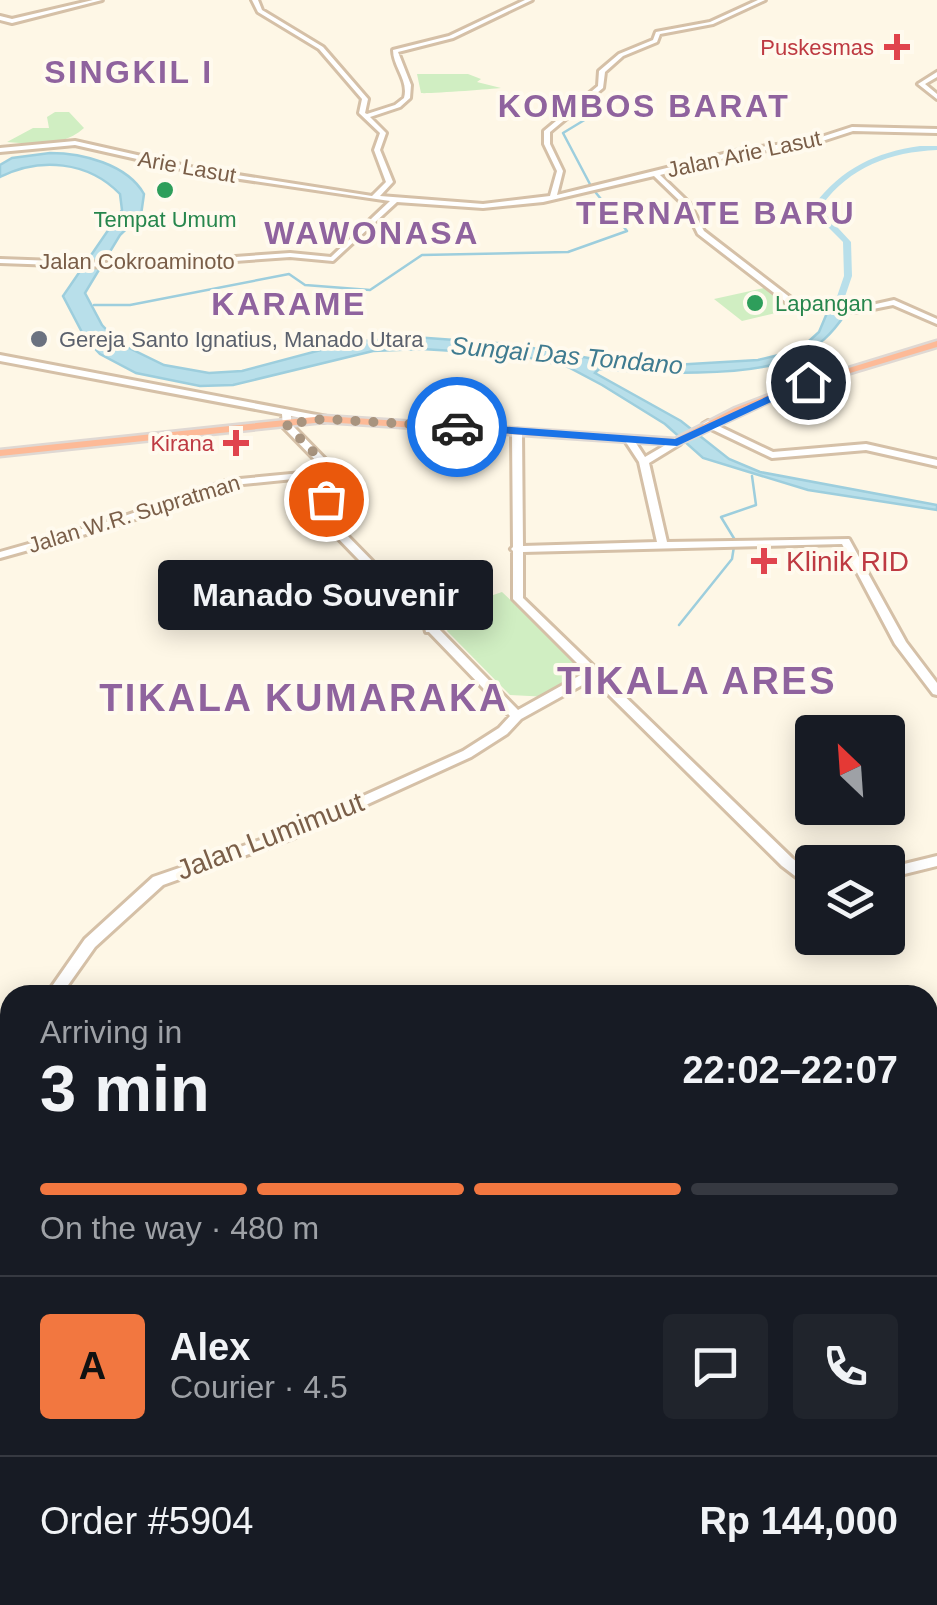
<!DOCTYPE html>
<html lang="en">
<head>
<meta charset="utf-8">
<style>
  body { margin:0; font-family:Helvetica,sans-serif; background:#20242c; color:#f1f3f6; height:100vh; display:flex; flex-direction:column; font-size:38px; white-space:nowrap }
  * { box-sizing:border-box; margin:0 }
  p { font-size:32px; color:#9ea1a6 }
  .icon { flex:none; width:55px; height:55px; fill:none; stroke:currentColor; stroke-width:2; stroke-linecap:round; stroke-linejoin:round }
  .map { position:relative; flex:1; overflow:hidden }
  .panel { position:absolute; left:0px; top:985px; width:938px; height:620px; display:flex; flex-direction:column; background:#171b24; border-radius:30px 30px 0 0; box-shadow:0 5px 25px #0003 }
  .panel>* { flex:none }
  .needle { width:65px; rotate:335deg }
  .controls { position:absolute; left:795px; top:715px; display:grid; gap:20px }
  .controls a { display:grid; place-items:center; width:110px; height:110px; border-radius:10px; background:#171b24; box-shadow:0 5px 25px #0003; font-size:50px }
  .pin { position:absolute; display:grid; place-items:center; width:85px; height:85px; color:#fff; margin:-42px; border:5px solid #fff; border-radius:50%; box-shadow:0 2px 10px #0007 }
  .courier { position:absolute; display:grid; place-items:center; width:100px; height:100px; margin:-50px; border:8px solid #1a73e8; border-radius:50%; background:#fff; color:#222; box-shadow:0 2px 12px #0007 }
  .bubble { position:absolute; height:70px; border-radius:10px; background:#171b24; box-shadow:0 5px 25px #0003; font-size:32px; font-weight:700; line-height:70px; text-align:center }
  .overview em { font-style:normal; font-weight:700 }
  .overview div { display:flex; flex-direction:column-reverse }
  .overview { display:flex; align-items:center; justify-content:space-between; height:170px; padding:0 40px }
  h1 { font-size:65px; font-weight:700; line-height:75px }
  .bar { display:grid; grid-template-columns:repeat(4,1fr); gap:15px 10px; align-content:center; height:120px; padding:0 40px }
  .bar i { height:12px; border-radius:8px; background:#363941 }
  .bar .on { background:#f27740 }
  .bar p { grid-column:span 4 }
  .line { display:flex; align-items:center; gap:25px; padding:0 40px; border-top:2px solid #363941 }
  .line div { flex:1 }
  .round { display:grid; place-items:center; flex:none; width:105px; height:105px; border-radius:10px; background:#20242c }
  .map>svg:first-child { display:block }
  .green { fill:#d0eec2 }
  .water { fill:#b8dfea; stroke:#9dcedd; stroke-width:2.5 }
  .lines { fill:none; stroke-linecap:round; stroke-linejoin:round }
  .stream { stroke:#9dcedd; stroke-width:2.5 }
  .river { fill:#b8dfea; fill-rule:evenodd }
  .secondary-casing { stroke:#d5c0a7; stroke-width:6 }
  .highway-casing { stroke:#dfd8d3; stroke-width:5 }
  .secondary { fill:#fff; fill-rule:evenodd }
  .highway { fill:#fdba97; fill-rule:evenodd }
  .route { fill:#1a73e8 }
  .done { stroke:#a8947f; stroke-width:10; stroke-dasharray:0 18 }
  .health-dot { fill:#e0444e; stroke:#fffaee; stroke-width:4 }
  .leisure-dot { fill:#2e9e5b; stroke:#fffaee; stroke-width:4 }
  .worship-dot { fill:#6b7280; stroke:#fffaee; stroke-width:4 }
  .labels { text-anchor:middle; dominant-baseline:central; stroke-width:8; stroke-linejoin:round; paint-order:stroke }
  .far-health-label { font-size:22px; fill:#be3a42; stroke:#fffaee; text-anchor:end }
  .far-street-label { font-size:22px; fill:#7a5e48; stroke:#fffaee }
  .far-leisure-label { font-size:22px; fill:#27864d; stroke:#fffaee }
  .far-worship-label { font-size:22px; fill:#5b616d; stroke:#fffaee; text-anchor:start }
  .far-water-label { font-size:25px; font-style:italic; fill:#3f7b90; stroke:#fffaee }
  .health-label { font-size:28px; fill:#be3a42; stroke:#fffaee; text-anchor:start }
  .street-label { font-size:28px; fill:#7a5e48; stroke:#fffaee }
  .far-district-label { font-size:32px; font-weight:bold; letter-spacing:2.5px; fill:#8f639e; stroke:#fffaee }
  .district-label { font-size:38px; font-weight:bold; letter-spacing:2.5px; fill:#8f639e; stroke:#fffaee }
</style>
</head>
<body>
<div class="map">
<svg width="937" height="1605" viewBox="0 0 937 1605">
  <rect width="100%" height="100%" fill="#fef7e6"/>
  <path class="green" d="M417 74H468L481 79 477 82 501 88C492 89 427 94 421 93Z
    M55 112H69L84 128C64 147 30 144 7 142L33 128H49L47 117Z
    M768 287 797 308 742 321 714 299Z
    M502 592 587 673 549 697 510 695 447 631 458 607Z"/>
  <path class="water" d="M50 153C82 153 127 164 144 194L141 215 120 235 85 293 102 325 119 343 164 365 209 373 242 371 351 342 414 337 510 344 639 367 758 360 799 350 819 332 827 313H846C832 334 818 348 794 358 749 378 648 373 599 369L595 373 681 421 729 459 760 472 937 505V510L808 490 703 458 665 424 602 385 568 367 518 355 422 349 373 351 233 385 200 386 136 373 100 354 85 338 63 296 122 210 120 194C88 161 40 157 0 177V165L12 158Z"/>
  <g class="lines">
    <path class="stream" d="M94 305H130L289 274 305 285 370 290 422 255 568 252 627 231 592 188 563 133 591 116 613 93
      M679 625 732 559 735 540 721 517 756 505 752 476"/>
    <path class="river" d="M920 146H937V150C890 152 850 167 822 205L826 215 851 242 852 276 836 323 829 325 828 323 844 276 843 242 819 218 814 205C841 169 876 152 920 146Z"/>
    <g class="secondary-casing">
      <path id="secondary" d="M93 0H102L12 23 0 20V16L12 19Z
        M252 0H258L262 10 323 47 368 99 365 113 367 114 395 105 404 98C409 80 393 67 393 50L449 36 525 0H532L453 38 398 52 411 85 410 98 400 107 370 117 386 133 380 150 393 182 380 196 483 204 550 196 557 171 544 144V131L598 86 599 71 619 54 653 40 656 32 710 22 758 0H765L713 24 660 34 657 42 623 56 605 72 603 88 550 132V144L563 171 557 195 744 149 809 141 852 127 937 129V133L853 131 810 145 744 153 660 175 689 203 704 231 800 305 858 308 894 300 937 319V324L893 305 858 312 795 309 698 234 684 205 654 176 543 202 483 208 397 202 333 261 290 257 138 268 0 263V259L138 264 290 253 331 257 390 201 199 173 75 145 0 152V148L75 141 199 169 372 196 386 182 374 150 380 133 359 113 362 99 319 49 258 12Z
        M937 72V77L925 84 937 94V99L918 84Z
        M0 355 327 417V421L324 422 291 416V424L333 467 331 510 338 526 430 620 441 603H449L450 605 437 627 518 710 586 672 513 599V551L511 549 513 547 512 432 517 429 522 432 523 546 657 542 639 462 624 439 626 437H632L645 457 674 440H680V444L649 463 667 542 849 539 906 642 937 683V695L933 694 895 644 842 544 523 552V598L792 858 812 874V886L807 885 782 866 593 679 521 719 507 734 471 757 291 839 163 885 95 947 61 995H46L85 939 153 877 281 833 463 751 499 728 510 716 429 632H426L425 628 329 529 321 510 323 476 233 485 118 525 0 558V552L110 521 229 480 323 471V468L283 427 282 414 0 361Z
        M708 421 773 452 866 444 937 460V466L866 450 772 458 705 426 703 424Z
        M937 856V866L888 878V868Z
        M10 1184V1204L0 1211V1191Z"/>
    </g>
    <g class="highway-casing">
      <path id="highway" d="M937 341V347L840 376 775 399 677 445 324 422 0 456V450L324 416 675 439 735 408 800 383Z"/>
    </g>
    <use href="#secondary" class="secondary"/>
    <use href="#highway" class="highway"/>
  </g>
  <path class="route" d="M805 379 814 382 677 446 457 430 452 427 457 423 675 439Z"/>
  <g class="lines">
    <path class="done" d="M326 499 328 467 286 424 324 419 457 427"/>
  </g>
  <g class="health-dot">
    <path d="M892 32h10v10h10v10h-10v10h-10v-10h-10v-10h10z"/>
    <path d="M231 428h10v10h10v10h-10v10h-10v-10h-10v-10h10z"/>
    <path d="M759 546h10v10h10v10h-10v10h-10v-10h-10v-10h10z"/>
  </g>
  <g class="leisure-dot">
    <circle cx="165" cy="190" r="10"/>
    <circle cx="755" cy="303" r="10"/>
  </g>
  <circle class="worship-dot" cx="39" cy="339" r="10"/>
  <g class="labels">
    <g class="far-health-label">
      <text x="874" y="47">Puskesmas</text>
      <text x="214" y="443">Kirana</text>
    </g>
    <g class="far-street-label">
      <text transform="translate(744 154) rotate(-12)">Jalan Arie Lasut</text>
      <text transform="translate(187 167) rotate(10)">Arie Lasut</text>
      <text x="137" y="261">Jalan Cokroaminoto</text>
      <text transform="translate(134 514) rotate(-17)">Jalan W.R. Supratman</text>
    </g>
    <g class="far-leisure-label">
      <text x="165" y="219">Tempat Umum</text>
      <text x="775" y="303" text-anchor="start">Lapangan</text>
    </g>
    <g class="far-worship-label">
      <text x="59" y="339">Gereja Santo Ignatius, Manado Utara</text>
    </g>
    <g class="far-water-label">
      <text transform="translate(567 355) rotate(5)">Sungai Das Tondano</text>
    </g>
    <g class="health-label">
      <text x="786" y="561">Klinik RID</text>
    </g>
    <g class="street-label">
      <text transform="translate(270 836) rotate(-21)">Jalan Lumimuut</text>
    </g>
    <g class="far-district-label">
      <text x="129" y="72">SINGKIL I</text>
      <text x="644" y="106">KOMBOS BARAT</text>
      <text x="716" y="213">TERNATE BARU</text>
      <text x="372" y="233">WAWONASA</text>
      <text x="289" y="304">KARAME</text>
    </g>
    <g class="district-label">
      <text x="697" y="681">TIKALA ARES</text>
      <text x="304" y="698">TIKALA KUMARAKA</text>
    </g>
  </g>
</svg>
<div class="controls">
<a><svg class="needle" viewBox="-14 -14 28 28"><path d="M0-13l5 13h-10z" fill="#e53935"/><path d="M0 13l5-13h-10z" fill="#9ea1a6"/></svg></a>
<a><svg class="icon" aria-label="layers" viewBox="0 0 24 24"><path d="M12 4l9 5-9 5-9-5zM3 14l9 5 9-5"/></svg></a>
</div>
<div class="pin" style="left:326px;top:499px;background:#ea580c"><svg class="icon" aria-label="bag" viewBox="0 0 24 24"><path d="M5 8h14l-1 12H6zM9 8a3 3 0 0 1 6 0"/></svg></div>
<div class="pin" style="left:808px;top:382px;background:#1f2937"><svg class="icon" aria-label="home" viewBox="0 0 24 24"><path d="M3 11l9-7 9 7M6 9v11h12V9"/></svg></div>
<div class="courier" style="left:457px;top:427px"><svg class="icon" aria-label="car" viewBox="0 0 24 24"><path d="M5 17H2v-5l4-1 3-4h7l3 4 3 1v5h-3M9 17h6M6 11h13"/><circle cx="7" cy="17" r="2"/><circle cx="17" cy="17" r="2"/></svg></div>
<div class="bubble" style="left:158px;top:560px;width:335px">Manado Souvenir</div>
<section class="panel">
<div class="overview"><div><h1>3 min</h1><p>Arriving in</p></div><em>22:02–22:07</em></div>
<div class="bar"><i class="on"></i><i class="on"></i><i class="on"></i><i></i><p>On the way · 480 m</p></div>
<div class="line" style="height:180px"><b class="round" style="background:#f27740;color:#111">A</b><div><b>Alex</b><p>Courier · 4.5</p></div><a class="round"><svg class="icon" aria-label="chat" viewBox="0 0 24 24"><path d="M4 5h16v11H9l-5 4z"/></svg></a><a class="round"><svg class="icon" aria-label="phone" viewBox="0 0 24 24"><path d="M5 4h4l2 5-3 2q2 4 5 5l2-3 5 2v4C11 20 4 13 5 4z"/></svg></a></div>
<div class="line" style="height:130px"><div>Order #5904</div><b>Rp 144,000</b></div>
</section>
</div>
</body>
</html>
